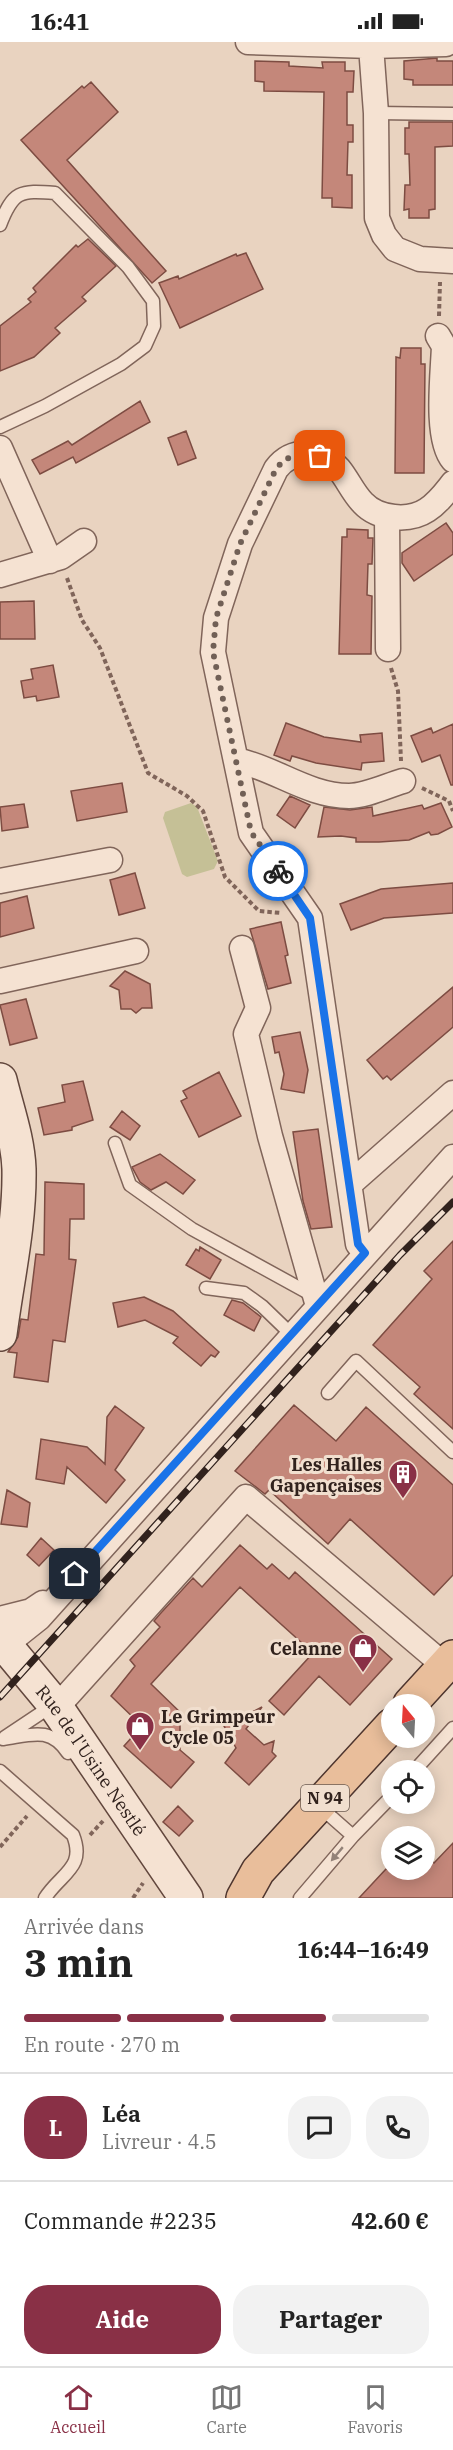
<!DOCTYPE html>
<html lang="fr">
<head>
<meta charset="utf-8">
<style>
  body { margin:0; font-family:"IBM Plex Serif",serif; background:#f2f2f2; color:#222; height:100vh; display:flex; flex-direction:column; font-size:22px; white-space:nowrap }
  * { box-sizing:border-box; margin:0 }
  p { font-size:20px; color:#767676 }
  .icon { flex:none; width:33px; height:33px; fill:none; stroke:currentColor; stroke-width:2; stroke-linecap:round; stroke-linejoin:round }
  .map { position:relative; height:1856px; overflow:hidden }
  .side { display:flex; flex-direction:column; background:#fff; flex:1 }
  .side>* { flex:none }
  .needle { width:39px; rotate:342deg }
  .buttons { position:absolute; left:381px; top:1652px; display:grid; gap:12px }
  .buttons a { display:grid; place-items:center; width:54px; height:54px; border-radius:50%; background:#fff; box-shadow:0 3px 15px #0003; font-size:30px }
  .pin { position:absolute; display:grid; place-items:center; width:51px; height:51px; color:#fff; margin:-26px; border-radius:12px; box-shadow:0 3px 9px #0006 }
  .courier { position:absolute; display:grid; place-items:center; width:60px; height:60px; margin:-30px; border:4px solid #1a73e8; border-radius:50%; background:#fff; color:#222; box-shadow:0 2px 8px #0007 }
  .overview em { font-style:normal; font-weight:700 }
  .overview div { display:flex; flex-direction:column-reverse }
  .overview { display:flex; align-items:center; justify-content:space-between; height:102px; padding:0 24px }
  h1 { font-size:39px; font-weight:700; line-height:45px }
  .bar { display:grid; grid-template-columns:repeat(4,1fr); gap:9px 6px; align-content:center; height:72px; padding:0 24px }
  .bar i { height:8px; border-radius:4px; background:#e0e0e0 }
  .bar .on { background:#893046 }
  .bar p { grid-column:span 4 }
  .line { display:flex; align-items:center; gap:15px; padding:0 24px; border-top:2px solid #e0e0e0 }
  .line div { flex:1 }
  .round { display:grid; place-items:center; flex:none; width:63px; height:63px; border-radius:24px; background:#f2f2f2 }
  .primary-button { display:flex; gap:12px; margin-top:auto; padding:12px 24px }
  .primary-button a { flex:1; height:69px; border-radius:24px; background:#893046; color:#fff; font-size:24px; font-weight:700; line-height:69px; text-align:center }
  .primary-button a+a { background:#f2f2f2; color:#222 }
  .status { display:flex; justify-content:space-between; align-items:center; height:42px; padding:0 30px; background:#fff; direction:ltr }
  .status svg { height:16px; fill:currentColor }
  .menu { display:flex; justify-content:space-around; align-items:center; height:84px; border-top:2px solid #e0e0e0; background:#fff; font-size:16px; color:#767676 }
  .menu a { display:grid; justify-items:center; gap:3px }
  .menu .on { color:#893046 }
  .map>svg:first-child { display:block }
  .green { fill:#c5c096 }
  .building { fill:#c4877a; stroke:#7d4c42; stroke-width:1.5 }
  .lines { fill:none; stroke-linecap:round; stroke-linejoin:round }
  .lane-casing { stroke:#80655a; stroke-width:15 }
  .street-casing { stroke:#80655a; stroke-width:27 }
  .secondary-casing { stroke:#62473d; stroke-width:36 }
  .primary-casing { stroke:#4e352e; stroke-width:36 }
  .path { stroke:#80655a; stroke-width:4; stroke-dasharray:4.5 3; stroke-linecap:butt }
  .lane { stroke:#f5e2d2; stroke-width:12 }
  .street { stroke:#f5e2d2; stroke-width:24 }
  .secondary { stroke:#f5e2d2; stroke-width:33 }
  .primary { stroke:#e9be9b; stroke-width:33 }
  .rail-casing { stroke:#31221d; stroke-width:7 }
  .rail { stroke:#f1dfcf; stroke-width:4.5; stroke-dasharray:14; stroke-linecap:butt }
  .oneway { fill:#938278 }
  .done { stroke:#716056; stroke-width:6; stroke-dasharray:0 10.8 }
  .route { stroke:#1a73e8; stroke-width:8 }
  .labels { text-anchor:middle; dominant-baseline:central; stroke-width:6; stroke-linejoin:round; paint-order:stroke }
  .shield { fill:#f1dfcf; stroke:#6b5b52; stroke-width:1.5 }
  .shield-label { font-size:16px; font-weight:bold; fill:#31221d }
  .poi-label { font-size:18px; font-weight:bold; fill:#31221d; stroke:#f1dfcf; text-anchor:end }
  .street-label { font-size:18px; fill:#31221d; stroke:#f1dfcf }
</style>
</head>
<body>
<div class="status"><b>16:41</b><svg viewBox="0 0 49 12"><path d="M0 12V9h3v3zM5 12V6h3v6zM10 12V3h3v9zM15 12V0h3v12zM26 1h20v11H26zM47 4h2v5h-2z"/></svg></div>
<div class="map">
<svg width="453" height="1856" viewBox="0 0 453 1856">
  <rect width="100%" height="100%" fill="#e9d3c0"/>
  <path class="green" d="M191 761 197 765 218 819 214 827 187 835 182 832 163 776 165 770Z"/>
  <path class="building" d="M437 16V19H453V43H413V38L404 37V19Z
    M255 19 289 20V24L323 26 322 20H345V29H354L353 50H347V83H353V100H348L347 133H352V166L332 165V156H322L324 50 264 49V40L255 39Z
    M91 40 118 70 67 118 166 229 152 241 21 98 82 44 84 46Z
    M409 80H453V104L435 105V167L429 168V176H409V167L404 168 405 143H410L409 112H405V86H409Z
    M88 197 116 224 82 255 86 259 55 286 60 291 34 315 0 329V284L31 260 28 257 36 250 33 246 76 203 78 205Z
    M246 211 263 247 180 286 159 241 178 234 179 237 236 212 237 214Z
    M401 306H421V322H425L424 431H395L396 315 400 316Z
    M140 359 150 380 76 421 73 415 40 432 32 418 68 399 72 403Z
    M186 389 196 416 178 423 168 396Z
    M446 481 453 491V512L414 539 402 521V511Z
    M347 487 368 488V496H373L372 522H368L367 553 372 554 371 612H339L342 495H347Z
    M34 559 35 597H0V560Z
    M53 623 59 655 37 659 36 654 24 656 21 639 33 637 31 627Z
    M286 681 324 695 361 700 360 693 382 691 384 719 362 721 361 728 316 721 292 714 290 719 274 713Z
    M453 682V743H451L440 713 422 720 411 694 431 686 433 691Z
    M122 741 127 770 77 779 71 749Z
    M290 754 310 763 295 786 277 773Z
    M441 761 452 785 438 792 431 793 429 790 409 798 379 800H356V796L341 794 318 795 324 765 350 768 372 765 373 774 422 763 424 767Z
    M24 762 28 785 2 789 0 765Z
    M135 831 145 866 119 873 110 838Z
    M453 841V871L384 876 351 888 340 862 381 847Z
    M27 854 34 886 0 895V861Z
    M281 880 288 913 285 914 291 941 268 947 250 887Z
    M125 929 150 942 152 966H142L136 971 131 967H121L119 948 110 944Z
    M453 945V985L391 1038 387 1034 383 1037 367 1018Z
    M26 957 37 996 10 1003 0 963Z
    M300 990 308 1028 304 1051 281 1047 284 1032 279 1010 275 1011 272 995Z
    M219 1030 241 1074 199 1095 181 1059 187 1056 183 1049Z
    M83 1039 93 1078 72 1085V1088L44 1093 38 1066 65 1060 62 1043Z
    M122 1069 140 1084 130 1098 110 1085Z
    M318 1087 332 1185 311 1187 303 1159 293 1090Z
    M160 1112 195 1138 183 1152 166 1140 151 1148 140 1140 132 1125Z
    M45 1140 84 1142V1177H70L69 1217 76 1218 65 1300 53 1298 48 1340 14 1335 17 1311 8 1310 18 1295 21 1277 28 1278 36 1212 44 1213Z
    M453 1199V1387L414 1352 420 1345 373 1303 432 1237 424 1229Z
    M200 1205 221 1218 210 1237 186 1223 196 1207 199 1209Z
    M144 1255 173 1269 219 1310 215 1315 211 1313 201 1324 173 1301 178 1295 145 1278 118 1285 113 1261Z
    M232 1258 243 1261 261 1275 254 1289 224 1273Z
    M294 1363 336 1399 366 1365 453 1443V1533L434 1553 350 1477 328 1502 269 1448 265 1452 235 1429Z
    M115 1364 144 1386 115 1428 125 1438 106 1461 67 1425 64 1442 36 1437 41 1397 87 1405 105 1422 107 1375Z
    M7 1448 30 1461 27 1485 1 1482Z
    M41 1496 54 1508 39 1524 27 1513Z
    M240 1503 267 1527 272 1522 289 1537 295 1530 392 1617 350 1663 319 1634 284 1673 269 1659 313 1611 240 1545 151 1642 183 1673 180 1677V1708L194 1720 171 1746 124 1704 142 1684 111 1654 135 1624 130 1618 160 1585 154 1579 160 1572 193 1536 202 1545Z
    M262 1665 246 1687 264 1703 274 1699 272 1710 276 1714 249 1743 225 1721 236 1706 224 1684Z
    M178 1764 193 1779 179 1794 163 1780Z
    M453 1801V1856H359L386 1827H424V1812L434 1821Z"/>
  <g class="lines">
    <g class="lane-casing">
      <path id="lane" d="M376 71 453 72
        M0 183C13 149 20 148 55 151L128 225 153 259 154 284 145 304 121 322 45 364 0 385
        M115 1101 130 1143 192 1187 314 1254
        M206 1246 244 1251 262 1264 292 1293
        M328 1351 356 1319 453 1410
        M5 1695 53 1663
        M3 1697C31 1693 50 1684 68 1711
        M415 1728 453 1686
        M0 1729 73 1793C86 1826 61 1831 45 1856
        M319 1764 353 1794
        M300 1856 353 1794 392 1754"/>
    </g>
    <g class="street-casing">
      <path id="street" d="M248 0 371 4 446 2
        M371 4 376 71 377 176 384 193 395 207 420 217 453 219
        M438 294 444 304C443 332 435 397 453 418
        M0 406 50 519
        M387 474 388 607
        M0 533 61 515 84 499
        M236 718C275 726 308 754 349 754 366 754 386 744 403 739
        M0 839 110 818
        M242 906 258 966 246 992 270 1094 318 1264
        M0 939 136 909
        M350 1142 453 1051
        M365 1211 358 1202 310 876 251 791 213 610 216 576 240 502 276 427C292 406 321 407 339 427 348 438 353 451 363 461 378 477 409 480 427 468 438 461 445 451 453 441
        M0 1577 31 1569 43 1561
        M0 1607 39 1576 453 1115
        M54 1662 66 1655 246 1455 445 1624"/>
    </g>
    <g class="secondary-casing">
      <g id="secondary">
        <path d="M0 1038C7 1067 18 1097 19 1127 20 1182 7 1238 0 1292"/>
        <path id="s1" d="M0 1597 54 1662 186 1856"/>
      </g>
    </g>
    <g class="primary-casing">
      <path id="primary" d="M410 1662 453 1615
        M243 1856 258 1829 392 1683"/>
    </g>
    <path class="path" d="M439 274 440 240
      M67 536 82 578 100 606 148 731 187 754 203 769 225 835 259 869 281 871
      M391 626 398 649 401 719
      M422 746 449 759 453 769
      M90 1793 103 1779
      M0 1805 27 1774
      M133 1856 143 1841"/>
    <use href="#lane" class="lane"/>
    <use href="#street" class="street"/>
    <use href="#secondary" class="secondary"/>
    <use href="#primary" class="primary"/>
    <g class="rail-casing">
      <path id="rail" d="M0 1655 400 1213 453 1160"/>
    </g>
    <use href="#rail" class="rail"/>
  </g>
  <defs><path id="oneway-solid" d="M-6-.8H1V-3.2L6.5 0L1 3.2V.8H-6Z" transform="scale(1.5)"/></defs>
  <use class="oneway" href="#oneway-solid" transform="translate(337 1812) rotate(130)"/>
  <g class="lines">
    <path class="done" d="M278 829 251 790 213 610 216 576 240 502 276 427C288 412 301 410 320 414"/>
    <path class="route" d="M75 1532 365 1211 358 1202 310 876 278 829"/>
  </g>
  <defs>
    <g id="building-pin" transform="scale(1.5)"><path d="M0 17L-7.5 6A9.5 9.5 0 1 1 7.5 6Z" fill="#893046" stroke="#f1dfcf"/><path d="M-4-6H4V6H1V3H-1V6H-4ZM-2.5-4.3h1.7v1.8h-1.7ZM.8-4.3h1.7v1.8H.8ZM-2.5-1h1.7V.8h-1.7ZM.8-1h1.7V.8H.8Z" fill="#fff"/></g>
    <g id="shop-pin" transform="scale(1.5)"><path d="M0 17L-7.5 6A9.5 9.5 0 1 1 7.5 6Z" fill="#893046" stroke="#f1dfcf"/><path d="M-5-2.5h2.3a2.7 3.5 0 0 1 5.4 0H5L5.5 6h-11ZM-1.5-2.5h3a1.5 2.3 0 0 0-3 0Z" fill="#fff"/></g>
  </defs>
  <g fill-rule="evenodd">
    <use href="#building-pin" x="403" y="1432"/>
    <use href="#shop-pin" x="363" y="1606"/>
    <use href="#shop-pin" x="140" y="1684"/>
  </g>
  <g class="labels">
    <rect class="shield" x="301" y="1743" width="48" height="26" rx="4.5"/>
    <g class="shield-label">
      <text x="325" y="1756">N 94</text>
    </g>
    <g class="poi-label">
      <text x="382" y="1422">Les Halles<tspan x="382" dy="21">Gapençaises</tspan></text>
      <text x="342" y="1606">Celanne</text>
      <text x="161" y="1674" text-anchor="start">Le Grimpeur<tspan x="161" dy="21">Cycle 05</tspan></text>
    </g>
    <g class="street-label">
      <text stroke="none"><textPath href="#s1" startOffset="152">Rue de l'Usine Nestlé</textPath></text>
    </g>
  </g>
</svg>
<div class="buttons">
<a><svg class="needle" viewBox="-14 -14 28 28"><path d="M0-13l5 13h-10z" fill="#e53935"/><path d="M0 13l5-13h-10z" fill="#767676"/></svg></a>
<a><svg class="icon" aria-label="locate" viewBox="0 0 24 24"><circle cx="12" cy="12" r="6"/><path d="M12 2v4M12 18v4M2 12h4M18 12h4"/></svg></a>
<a><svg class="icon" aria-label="layers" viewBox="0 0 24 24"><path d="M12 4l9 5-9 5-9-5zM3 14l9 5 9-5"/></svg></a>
</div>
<div class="pin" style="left:320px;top:414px;background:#ea580c"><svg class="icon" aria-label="bag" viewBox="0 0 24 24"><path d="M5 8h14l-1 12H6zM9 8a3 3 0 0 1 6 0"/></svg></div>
<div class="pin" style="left:75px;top:1532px;background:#1f2937"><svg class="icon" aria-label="home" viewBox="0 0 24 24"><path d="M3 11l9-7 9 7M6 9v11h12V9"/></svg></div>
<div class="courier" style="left:278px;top:829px"><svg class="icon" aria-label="bike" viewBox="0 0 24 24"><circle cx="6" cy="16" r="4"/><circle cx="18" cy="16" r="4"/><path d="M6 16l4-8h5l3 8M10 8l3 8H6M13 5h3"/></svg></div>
</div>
<section class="side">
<div class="overview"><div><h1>3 min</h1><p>Arrivée dans</p></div><em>16:44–16:49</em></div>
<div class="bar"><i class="on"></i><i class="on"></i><i class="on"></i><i></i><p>En route · 270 m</p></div>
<div class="line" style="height:108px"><b class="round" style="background:#893046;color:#fff">L</b><div><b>Léa</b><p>Livreur · 4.5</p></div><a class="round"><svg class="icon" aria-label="chat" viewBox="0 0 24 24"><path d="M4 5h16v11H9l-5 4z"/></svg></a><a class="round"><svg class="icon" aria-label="phone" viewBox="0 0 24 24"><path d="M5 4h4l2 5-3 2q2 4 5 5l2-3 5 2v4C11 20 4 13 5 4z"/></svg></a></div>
<div class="line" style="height:78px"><div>Commande #2235</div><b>42.60 €</b></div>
<div class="primary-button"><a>Aide</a><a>Partager</a></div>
</section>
<nav class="menu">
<a class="on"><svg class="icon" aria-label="home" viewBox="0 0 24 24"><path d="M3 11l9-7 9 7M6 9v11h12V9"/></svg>Accueil</a>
<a><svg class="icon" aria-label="map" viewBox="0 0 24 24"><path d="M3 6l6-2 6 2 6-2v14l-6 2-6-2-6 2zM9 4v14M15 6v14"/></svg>Carte</a>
<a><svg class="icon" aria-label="saved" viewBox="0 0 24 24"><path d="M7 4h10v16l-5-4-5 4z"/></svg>Favoris</a>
</nav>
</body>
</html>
